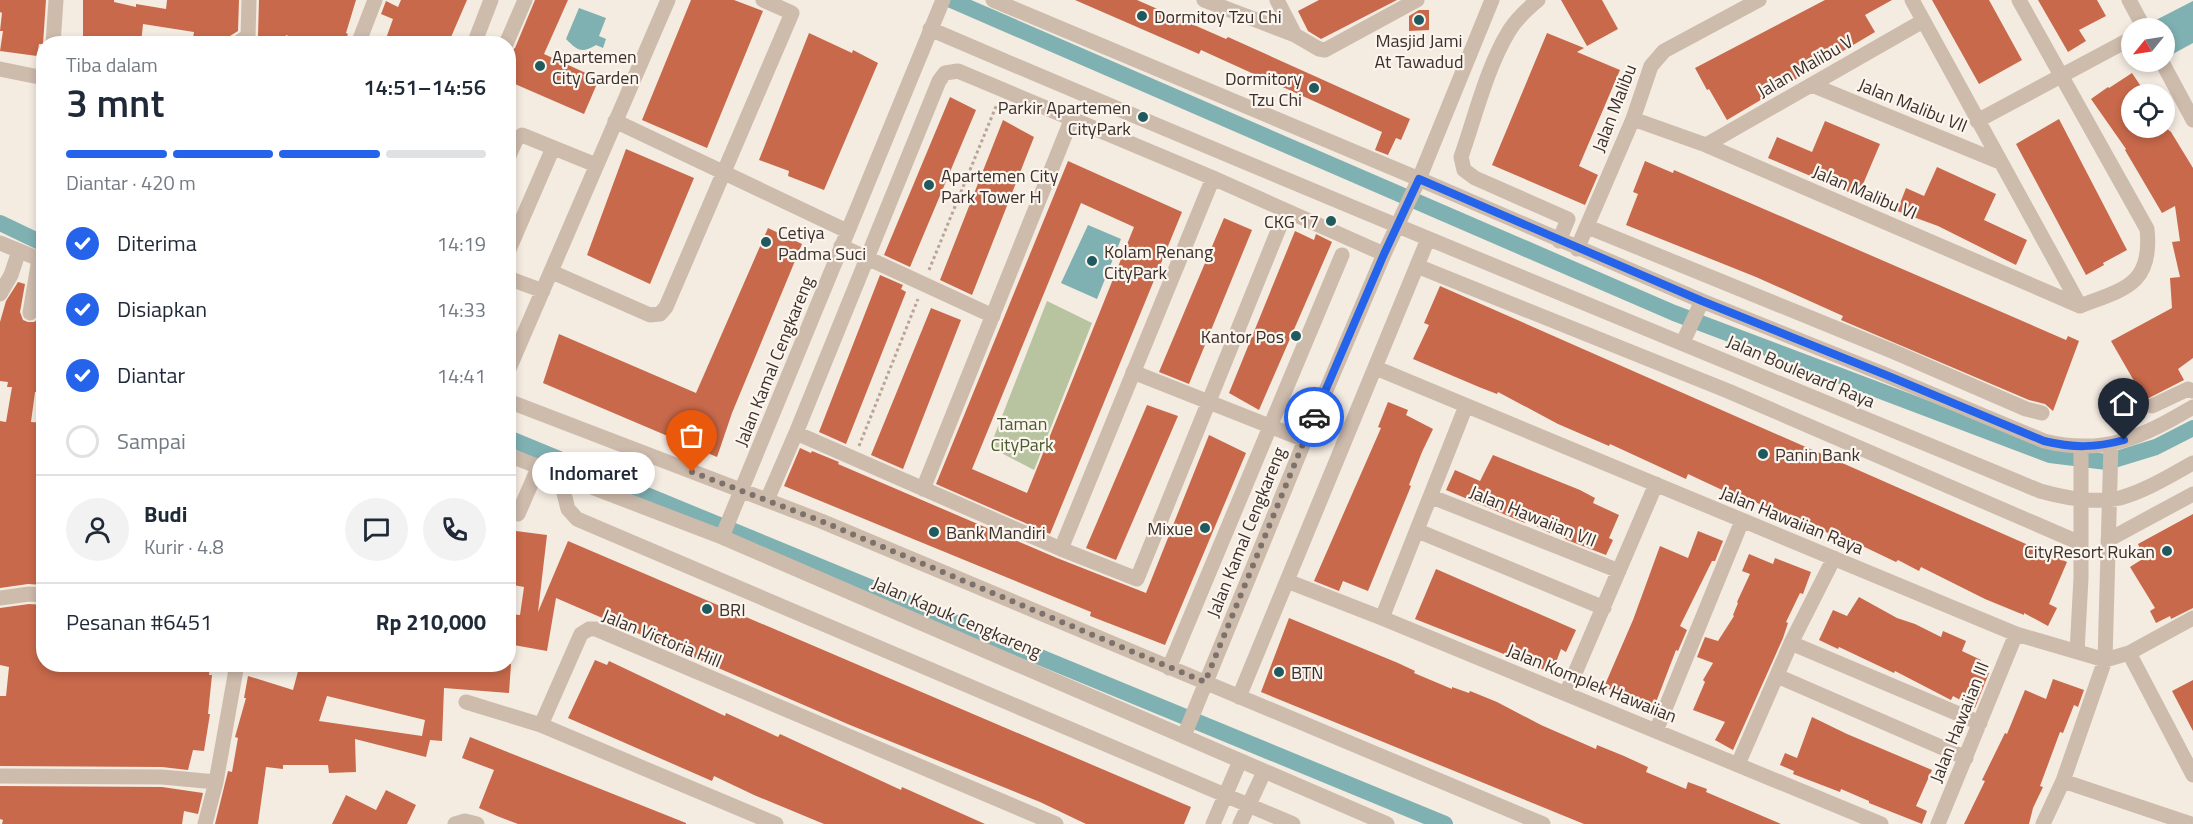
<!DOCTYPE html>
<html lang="id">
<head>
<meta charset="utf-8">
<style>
  body { margin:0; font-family:"Titillium Web",sans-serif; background:#f2f2f3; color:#1f2937; height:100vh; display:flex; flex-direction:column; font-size:22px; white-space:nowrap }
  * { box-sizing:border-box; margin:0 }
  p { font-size:20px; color:#747a83 }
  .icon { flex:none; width:33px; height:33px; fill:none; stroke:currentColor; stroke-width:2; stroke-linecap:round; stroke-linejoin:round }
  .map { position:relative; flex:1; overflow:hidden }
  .details { position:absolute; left:36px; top:36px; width:480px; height:636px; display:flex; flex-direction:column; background:#fff; border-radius:24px; box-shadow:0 3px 9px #0003 }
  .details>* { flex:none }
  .needle { width:39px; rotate:240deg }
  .buttons { position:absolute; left:2121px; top:18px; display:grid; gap:12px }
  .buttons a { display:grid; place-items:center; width:54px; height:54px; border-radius:50%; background:#fff; box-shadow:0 3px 9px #0003; font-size:30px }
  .pin { position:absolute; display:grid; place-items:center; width:51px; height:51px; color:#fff; margin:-62px -26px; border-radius:50% 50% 50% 0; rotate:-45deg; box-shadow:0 0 6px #0007 }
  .pin .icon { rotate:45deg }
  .courier { position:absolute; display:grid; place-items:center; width:60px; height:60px; margin:-30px; border:4px solid #2563eb; border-radius:50%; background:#fff; color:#222; box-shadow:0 2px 8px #0007 }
  .bubble { position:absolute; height:42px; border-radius:21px; background:#fff; box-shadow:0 3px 9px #0003; font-size:20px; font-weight:600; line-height:42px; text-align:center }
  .head em { font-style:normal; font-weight:600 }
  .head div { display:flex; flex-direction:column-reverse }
  .head { display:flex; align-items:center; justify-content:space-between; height:102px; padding:0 30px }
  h1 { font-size:39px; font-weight:600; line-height:45px }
  .bar { display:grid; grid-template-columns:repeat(4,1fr); gap:9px 6px; align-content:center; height:72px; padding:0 30px }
  .bar i { height:8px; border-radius:4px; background:#e0e1e3 }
  .bar .active { background:#2563eb }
  .bar p { grid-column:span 4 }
  .line { display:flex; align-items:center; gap:15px; padding:0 30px; border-top:2px solid #e0e1e3 }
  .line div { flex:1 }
  .round { display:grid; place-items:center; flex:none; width:63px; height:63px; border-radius:32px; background:#f2f2f3 }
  ol { padding:0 30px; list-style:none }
  li { display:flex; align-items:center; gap:18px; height:66px }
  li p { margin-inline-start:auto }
  li .icon { padding:6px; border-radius:50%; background:#2563eb; color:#fff; stroke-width:4 }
  li:last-child { color:#747a83 }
  li i { width:33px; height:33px; border:3px solid #e0e1e3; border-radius:50% }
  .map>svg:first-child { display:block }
  .green { fill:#b8c4a0 }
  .water { fill:#7fb0b2 }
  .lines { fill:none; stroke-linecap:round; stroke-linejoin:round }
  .canal { stroke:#7fb0b2; stroke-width:16 }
  .building { fill:#c8694b; fill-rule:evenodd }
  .path { stroke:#b9a596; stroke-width:3; stroke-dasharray:3 3; stroke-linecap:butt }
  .minor { stroke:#cdbbac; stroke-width:15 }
  .done { stroke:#7c716b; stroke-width:6; stroke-dasharray:0 10.8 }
  .route { stroke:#2563eb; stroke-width:8 }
  .poi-dot { fill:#1f5a5e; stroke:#fbf5ee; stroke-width:2 }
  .labels { text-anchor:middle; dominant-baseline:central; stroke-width:4.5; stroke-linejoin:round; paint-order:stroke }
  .poi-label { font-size:18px; fill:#3b302b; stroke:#fbf5ee; text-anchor:start }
  .street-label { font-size:18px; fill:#3b302b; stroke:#fbf5ee }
  .park-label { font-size:18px; fill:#4a5a2e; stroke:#fbf5ee }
</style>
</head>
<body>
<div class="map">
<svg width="2193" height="824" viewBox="0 0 2193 824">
  <rect width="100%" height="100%" fill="#f4ebe1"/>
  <path class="green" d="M1047 301 1092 323 1034 470 990 447Z"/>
  <path class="water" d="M2193 1V43L2171 55 2165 42 2164 28H2158L2154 21Z
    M579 8 606 18 599 36 606 39 603 48 596 45C581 54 577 50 566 39Z
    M1088 225 1121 239 1097 299 1061 283Z"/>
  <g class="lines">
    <path class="canal" d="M951 0 1674 313 2050 455 2107 462 2156 447 2193 428
      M0 223 44 244
      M508 438 1445 824"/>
  </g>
  <path class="building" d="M0 0H46L43 44H39L37 56 0 51 3 31H0L2 13 0 12Z
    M83 0H114V2L136 7V4L166 9 167 0H239L238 31 230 36 226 44H192L194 32 143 24 141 44H83Z
    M259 0H356L346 33 348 34 344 44H309L286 35 284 44H254L258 36Z
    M401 0H467L448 44H384L393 19 381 14 386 1 398 7Z
    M535 0H568L544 54 599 79 584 114 508 81V53L515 48Z
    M691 0H734L763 11 707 148 642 120Z
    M1075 0H1137L1226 39 1228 37 1410 119 1401 140 1396 138 1388 155 1375 150 1382 132 1201 50 1199 54Z
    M1319 0H1397L1321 39 1308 31 1298 11Z
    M1561 0H1602L1618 29 1587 46Z
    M1825 0H1892L1865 15 1875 32 1727 120 1709 89 1707 90 1695 68Z
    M1932 0H1989L2022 60 1979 84Z
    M2038 0H2097L2106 16 2079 30 2086 41 2068 52Z
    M1419 10H1429V30L1409 31V16Z
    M809 33 852 53 853 50 878 63 824 190 788 176 789 171 759 160Z
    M1547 33 1584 48 1577 52 1620 70 1579 166 1598 175 1585 205 1492 165Z
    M2132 73 2146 94H2132V128H2166L2171 132 2193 168V358L2178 369 2184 380 2145 400 2111 341 2172 308 2170 278 2180 277 2172 242 2180 241 2175 206 2162 213 2125 150 2126 149 2091 99 2108 87 2109 88Z
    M950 97 976 110 910 267 884 255Z
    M2059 119 2127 250 2103 263 2104 265 2086 275 2016 144Z
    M1003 120 1034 137 972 295 940 280Z
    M1825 121 1880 144 1858 196 1768 158 1777 137 1812 152Z
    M626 149 694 178 650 284 587 255Z
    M1068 161 1182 212 1050 534 936 484ZM1081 203 1134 227 1027 493 972 469Z
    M1645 161 1673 173 1674 170 2066 340 2068 336 2079 341 2053 411 2045 404 2029 400 1841 320 1843 316 1756 277 1626 225 1638 194 1633 192Z
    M1937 167 1996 194 1984 220 2027 240 2016 265 1938 226 1897 211 1906 188 1924 196Z
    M1224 218 1252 230 1189 384 1159 372Z
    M768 228 802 244 732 413 717 457 543 383 559 334 696 393Z
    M1295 231 1314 240 1316 234 1332 242 1259 410 1229 393Z
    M880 275 903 285 901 289 906 292 846 444 819 432Z
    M18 282 25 284 20 312 23 320 28 322H34L38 319 44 291V375L39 392H35L31 422 44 423V585L28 584 0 588V421L6 422 12 387H7L8 382 0 381V322L6 301Z
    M1440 286 2067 562 2049 604 2057 608 2048 626 2024 613V615L1985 599 1921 567 1919 571 1898 560 1896 562 1831 531 1830 534 1805 522 1804 525 1736 493 1735 496 1688 474 1686 479 1610 444 1609 446 1558 424 1498 392 1497 394 1479 387 1413 359 1429 325 1424 323Z
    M931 308 961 320 903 469 871 455Z
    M1388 402 1408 410 1406 415 1433 429 1422 452 1409 485 1411 486 1368 591 1343 581 1339 591 1314 581 1381 428 1378 427Z
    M1147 405 1178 416 1116 560 1086 548Z
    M1209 435 1246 453 1165 645 1090 616 1091 612 784 486 800 448 811 453 812 451 839 462 838 464 1057 558 1146 593Z
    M1493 455 1580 490 1595 498 1593 503 1619 515 1609 538 1613 540 1606 555 1567 540 1552 530 1550 533 1526 521 1525 523 1446 490 1455 470 1480 481Z
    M2193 514V608L2171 619 2170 616 2156 623 2150 611 2155 608 2130 567 2144 558 2138 544Z
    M508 530 547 535 538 612 568 541 1191 807 1184 824H1086L1040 802 850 725 556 598 547 651 508 644V614L520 615 524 587 508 584Z
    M1698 531 1723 541 1715 561H1712L1680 626 1687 630 1678 651 1676 650 1653 710 1632 701 1633 699 1604 687 1633 620 1660 546 1688 558Z
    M1749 554 1773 564 1775 558 1811 572 1803 594 1800 593 1786 622 1788 623 1783 638 1733 750 1715 740 1725 722 1693 710 1705 682 1703 680 1713 663 1697 657 1705 637 1718 641 1734 616 1733 615 1738 603 1737 602 1750 574 1742 571Z
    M1436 569 1576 630 1566 652 1561 649 1552 673 1415 619Z
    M1859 597 1897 618 1915 624 1941 637 1943 631 1966 641 1962 651 1981 660 1978 667 1989 673 1975 708 1953 696 1951 700 1895 671 1894 673 1839 647 1838 649 1819 640 1833 610 1847 616Z
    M29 604 44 605V632L40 647H44V664H210L209 675H212L208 714H210L204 751 193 750 188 770 162 767 0 766V696H6L9 667 0 665V608Z
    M1289 618 1398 663 1415 671 1414 673 1452 689V687L1469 693 1470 691 1497 702 1541 725 1596 749 1597 745 1624 756 1648 767 1646 772 1686 789 1688 782 1707 789 1706 792 1781 824H1584L1261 692Z
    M595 660 607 665 609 661 725 716 726 713 778 737 780 734 901 790 902 787 985 824H824L754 795 714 776 712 781 568 718Z
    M300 664H511L509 693 444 688 442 741 430 740 426 757 355 739 356 772 329 773 328 765H283V769L266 767 258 824H215L228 771 232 772 238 738 235 737 246 698H244L248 676 293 690ZM327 696 425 720 422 736 319 721Z
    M2053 679 2084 690 2078 707 2074 705 2063 733 2060 732 2040 786 2043 787 2033 808 2029 824H1964L1985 781 1982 780 2005 733 2007 734 2025 690 2046 699Z
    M2193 680V731L2172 691Z
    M1812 717 1847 734 1932 770 1916 806 1927 811 1922 824 1869 803V801L1841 789 1840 792 1793 774 1794 771 1780 765 1785 753 1797 758Z
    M470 737 686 823V824H518L497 816 479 808 494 770 462 758Z
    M0 786 162 787 203 793 198 814 184 811 182 824H2L3 820 0 819Z
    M386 790 416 805 407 824H332L346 795 376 810Z"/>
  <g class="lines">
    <path class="path" d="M929 270 997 104
      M859 446 918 299"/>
    <path class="minor" d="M993 0 1419 179 1702 301 1886 375 2044 441C2105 456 2142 437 2193 407
      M1204 0 1295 35 1319 49 1325 50 1417 0
      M1277 0 1295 35
      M1538 0C1527 9 1517 18 1509 31 1487 67 1475 117 1461 157L1464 170 1475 178 1568 219 1559 241
      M1912 0 2080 306
      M2019 0 2147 229C2153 285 2124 289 2080 306
      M2129 0 2144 28
      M930 29C1299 187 1670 338 2040 491 2065 498 2094 504 2120 498 2145 491 2170 476 2193 463
      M53 44 56 0
      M236 44 248 36 249 0
      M358 44 375 0
      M474 44 491 0
      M506 44 525 0
      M2162 62 2193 120
      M0 69 44 78
      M1812 85 2000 162
      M1633 119 1706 145 2080 306
      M615 121 847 231
      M1977 121 2132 38
      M1706 145 1923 21
      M508 158 516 140 522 135 596 165
      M1588 227 1892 351 2026 409 2042 413
      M0 243 44 261
      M841 246 993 316
      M1577 249 1633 119 1651 66 1664 51 1759 0
      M508 252 553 148
      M1417 266 1728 391 2080 543
      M552 272 650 315 660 314 666 307 792 13 763 0
      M508 278 543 291
      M0 294 11 275 19 251
      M30 313 39 259
      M1683 342 1702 301
      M1376 368 2016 634 2105 660 2129 653 2193 618
      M508 371 668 0
      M1133 372 1305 440
      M508 401 821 521 1543 824
      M2152 406 2188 389 2193 391
      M796 433 1061 549 1137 579 1286 211
      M508 455 722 537 1387 824
      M559 474 568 509 577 519 1293 824
      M923 489 1072 118
      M1432 497 1619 571
      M767 500 796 433 939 81 945 73 958 71 1213 178 1384 254
      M518 514 539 466
      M1418 531 1604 608
      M722 537 943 0
      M2108 540 2193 494
      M1061 549 1213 178
      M1287 581 1382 618 1881 824
      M0 598 29 594 44 595
      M1382 618 1466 406
      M1791 643 1980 723
      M2077 652 2081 578V447
      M2129 653 2193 775
      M1169 668 1342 255
      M1777 676 1966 758
      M1566 694 1656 484
      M1239 697 1428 239
      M466 702 541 725
      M1656 731 1742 521
      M1184 736 1305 440 1384 254 1419 179 1492 0
      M1738 764 1791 643 1834 558
      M0 776 162 777 216 782
      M2063 781 2191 824
      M205 824 216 782 237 664
      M455 824 465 821 477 824
      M776 824 541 725 581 634 589 629H596L1056 824
      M1213 824 1240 761
      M1240 824 1264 772
      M1938 824 2016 634
      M2043 824 2063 781 2105 660 2111 444"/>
  </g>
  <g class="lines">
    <path class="done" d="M692 472 821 521 1205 682 1314 417"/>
    <path class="route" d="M1314 417 1384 254 1419 179 1702 301 1886 375 2044 441C2073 448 2095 448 2124 440"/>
  </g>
  <g class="poi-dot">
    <circle cx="1142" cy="16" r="6"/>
    <circle cx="1419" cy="20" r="6"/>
    <circle cx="540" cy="66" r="6"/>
    <circle cx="1314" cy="88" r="6"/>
    <circle cx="1143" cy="117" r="6"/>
    <circle cx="929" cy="185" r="6"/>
    <circle cx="1331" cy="221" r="6"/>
    <circle cx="766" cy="242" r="6"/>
    <circle cx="1092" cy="261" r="6"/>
    <circle cx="1296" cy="336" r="6"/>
    <circle cx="1763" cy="454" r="6"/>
    <circle cx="1205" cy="528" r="6"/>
    <circle cx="934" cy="532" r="6"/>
    <circle cx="2167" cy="551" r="6"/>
    <circle cx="707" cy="609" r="6"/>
    <circle cx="1279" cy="672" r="6"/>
  </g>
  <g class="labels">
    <g class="poi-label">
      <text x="1154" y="16">Dormitoy Tzu Chi</text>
      <text x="1419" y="40" text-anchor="middle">Masjid Jami<tspan x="1419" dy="21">At Tawadud</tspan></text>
      <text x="552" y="56">Apartemen<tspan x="552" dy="21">City Garden</tspan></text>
      <text x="1302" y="78" text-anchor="end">Dormitory<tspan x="1302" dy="21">Tzu Chi</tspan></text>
      <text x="1131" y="107" text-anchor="end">Parkir Apartemen<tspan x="1131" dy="21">CityPark</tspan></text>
      <text x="941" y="175">Apartemen City<tspan x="941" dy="21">Park Tower H</tspan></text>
      <text x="1319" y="221" text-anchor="end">CKG 17</text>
      <text x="778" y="232">Cetiya<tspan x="778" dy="21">Padma Suci</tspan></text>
      <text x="1104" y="251">Kolam Renang<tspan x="1104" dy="21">CityPark</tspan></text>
      <text x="1284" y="336" text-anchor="end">Kantor Pos</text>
      <text x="1775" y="454">Panin Bank</text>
      <text x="1193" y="528" text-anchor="end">Mixue</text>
      <text x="946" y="532">Bank Mandiri</text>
      <text x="2155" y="551" text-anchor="end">CityResort Rukan</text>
      <text x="719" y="609">BRI</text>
      <text x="1291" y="672">BTN</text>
    </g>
    <g class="street-label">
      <text transform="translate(1805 66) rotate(-30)">Jalan Malibu V</text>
      <text transform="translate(1913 105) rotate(22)">Jalan Malibu VII</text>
      <text transform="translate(1614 108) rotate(-69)">Jalan Malibu</text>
      <text transform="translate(1865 192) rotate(23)">Jalan Malibu VI</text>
      <text transform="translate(774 361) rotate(-68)">Jalan Kamal Cengkareng</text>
      <text transform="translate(1801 371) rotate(23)">Jalan Boulevard Raya</text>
      <text transform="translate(1533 516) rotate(22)">Jalan Hawaiian VII</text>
      <text transform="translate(1792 520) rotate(22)">Jalan Hawaiian Raya</text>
      <text transform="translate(1246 532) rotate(-68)">Jalan Kamal Cengkareng</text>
      <text transform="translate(957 617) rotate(23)">Jalan Kapuk Cengkareng</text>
      <text transform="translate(662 638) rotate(22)">Jalan Victoria Hill</text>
      <text transform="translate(1592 683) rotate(22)">Jalan Komplek Hawaiian</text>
      <text transform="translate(1959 722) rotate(-68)">Jalan Hawaiian III</text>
    </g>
    <g class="park-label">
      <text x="1022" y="423">Taman<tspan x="1022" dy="21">CityPark</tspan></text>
    </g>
  </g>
</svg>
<div class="buttons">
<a><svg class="needle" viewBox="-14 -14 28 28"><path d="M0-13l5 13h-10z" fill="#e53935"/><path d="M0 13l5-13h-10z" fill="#747a83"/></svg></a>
<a><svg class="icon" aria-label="locate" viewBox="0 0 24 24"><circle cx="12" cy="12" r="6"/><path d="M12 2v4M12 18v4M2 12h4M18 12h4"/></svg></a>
</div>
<div class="pin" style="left:692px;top:472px;background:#ea580c"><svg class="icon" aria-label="bag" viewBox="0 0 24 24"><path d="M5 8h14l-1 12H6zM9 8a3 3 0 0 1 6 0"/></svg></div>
<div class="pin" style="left:2124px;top:440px;background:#1f2937"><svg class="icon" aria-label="home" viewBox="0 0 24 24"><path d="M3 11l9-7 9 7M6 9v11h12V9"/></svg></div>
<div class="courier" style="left:1314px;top:417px"><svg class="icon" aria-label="car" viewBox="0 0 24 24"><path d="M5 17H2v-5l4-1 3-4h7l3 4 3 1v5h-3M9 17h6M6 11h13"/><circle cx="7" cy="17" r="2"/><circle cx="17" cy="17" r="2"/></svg></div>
<div class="bubble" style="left:532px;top:452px;width:123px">Indomaret</div>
<section class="details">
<div class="head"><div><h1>3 mnt</h1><p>Tiba dalam</p></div><em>14:51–14:56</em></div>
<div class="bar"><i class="active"></i><i class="active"></i><i class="active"></i><i></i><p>Diantar · 420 m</p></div>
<ol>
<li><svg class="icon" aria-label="check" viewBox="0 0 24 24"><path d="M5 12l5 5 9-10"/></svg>Diterima<p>14:19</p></li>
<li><svg class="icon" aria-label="check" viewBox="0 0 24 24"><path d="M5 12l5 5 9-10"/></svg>Disiapkan<p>14:33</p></li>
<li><svg class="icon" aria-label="check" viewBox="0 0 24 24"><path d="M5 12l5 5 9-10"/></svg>Diantar<p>14:41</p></li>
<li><i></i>Sampai</li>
</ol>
<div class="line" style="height:108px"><a class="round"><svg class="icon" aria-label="person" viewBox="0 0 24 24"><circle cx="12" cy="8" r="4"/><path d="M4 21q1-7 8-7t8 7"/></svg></a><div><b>Budi</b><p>Kurir · 4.8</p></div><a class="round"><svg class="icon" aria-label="chat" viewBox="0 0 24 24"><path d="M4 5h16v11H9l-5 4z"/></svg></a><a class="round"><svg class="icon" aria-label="phone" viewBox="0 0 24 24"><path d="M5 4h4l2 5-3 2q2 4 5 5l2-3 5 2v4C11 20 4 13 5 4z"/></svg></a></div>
<div class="line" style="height:78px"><div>Pesanan #6451</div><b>Rp 210,000</b></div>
</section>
</div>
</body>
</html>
